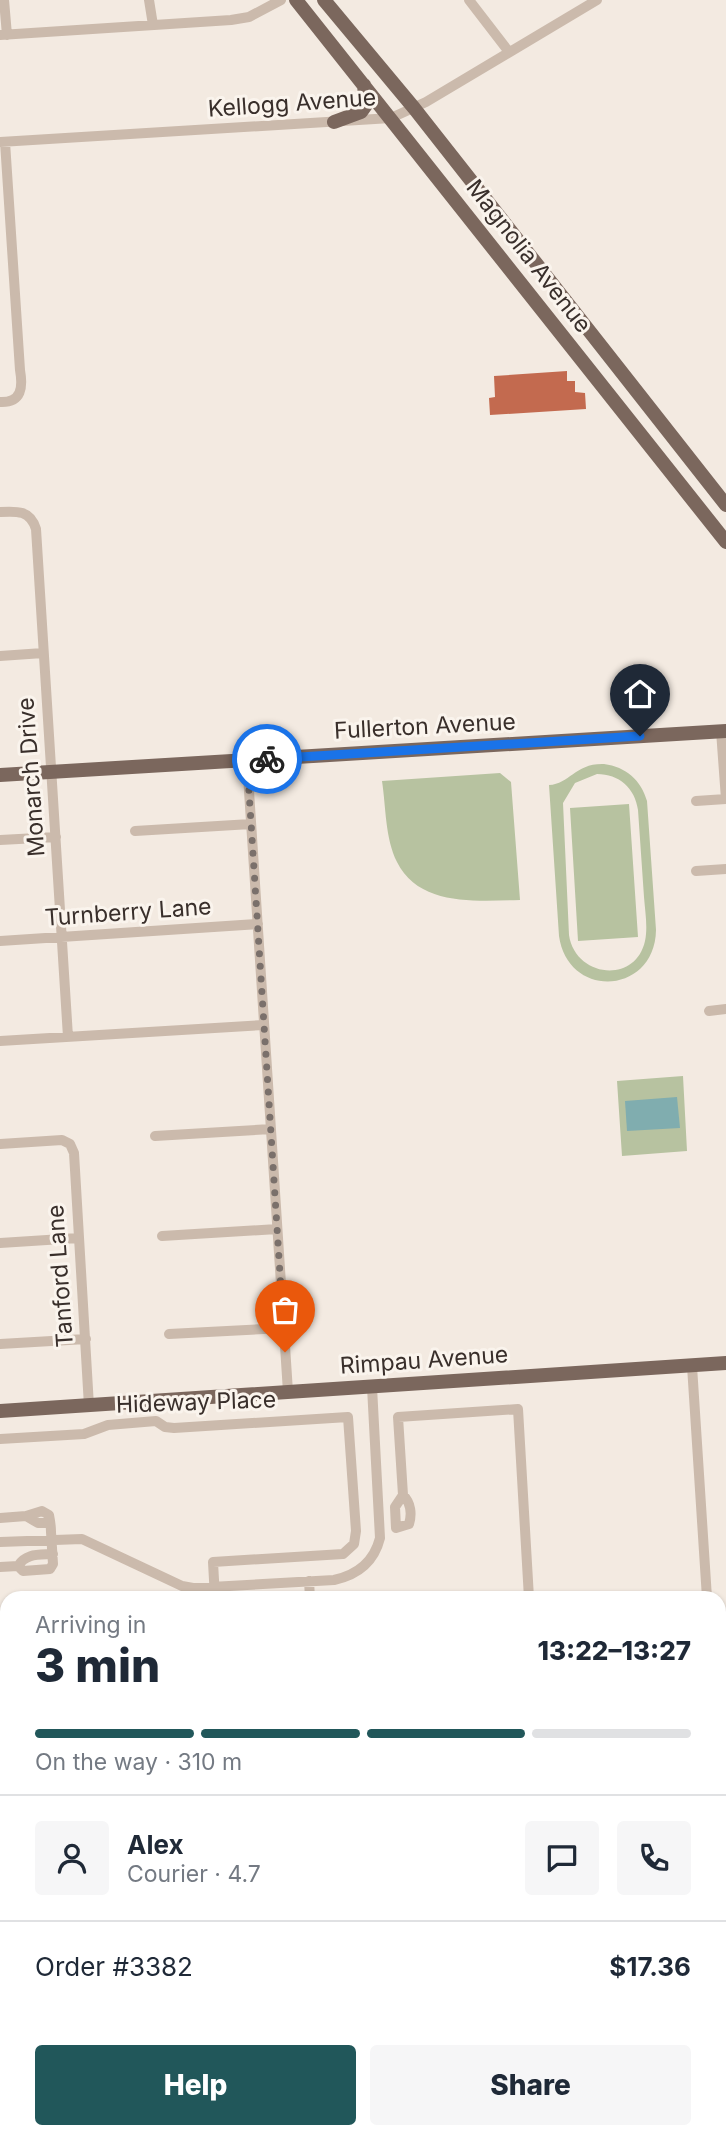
<!DOCTYPE html>
<html lang="en">
<head>
<meta charset="utf-8">
<style>
  body { margin:0; font-family:Inter,sans-serif; background:#f6f6f7; color:#1f2937; height:100vh; display:flex; flex-direction:column; font-size:26px; white-space:nowrap }
  * { box-sizing:border-box; margin:0 }
  p { font-size:23px; color:#747a83 }
  .icon { flex:none; width:38px; height:38px; fill:none; stroke:currentColor; stroke-width:2; stroke-linecap:round; stroke-linejoin:round }
  .map { position:relative; flex:1; overflow:hidden }
  .panel { position:absolute; left:0px; top:1591px; width:726px; height:548px; display:flex; flex-direction:column; background:#fff; border-radius:21px 21px 0 0; box-shadow:0 2px 5px #0004 }
  .panel>* { flex:none }
  .pin { position:absolute; display:grid; place-items:center; width:60px; height:60px; color:#fff; margin:-72px -30px; border-radius:50% 50% 50% 0; rotate:-45deg; box-shadow:0 0 7px #0007 }
  .pin .icon { rotate:45deg }
  .courier { position:absolute; display:grid; place-items:center; width:70px; height:70px; margin:-35px; border:5px solid #1a73e8; border-radius:50%; background:#fff; color:#222; box-shadow:0 2px 9px #0007 }
  .summary em { font-style:normal; font-weight:800 }
  .summary div { display:flex; flex-direction:column-reverse }
  .summary { display:flex; align-items:center; justify-content:space-between; height:119px; padding:0 35px }
  h1 { font-size:46px; font-weight:800; line-height:52px }
  .bar { display:grid; grid-template-columns:repeat(4,1fr); gap:10px 7px; align-content:center; height:84px; padding:0 35px }
  .bar i { height:9px; border-radius:5px; background:#e0e1e3 }
  .bar .active { background:#21575a }
  .bar p { grid-column:span 4 }
  .line { display:flex; align-items:center; gap:18px; padding:0 35px; border-top:2px solid #e0e1e3 }
  .line div { flex:1 }
  .round { display:grid; place-items:center; flex:none; width:74px; height:74px; border-radius:7px; background:#f6f6f7 }
  .button { display:flex; gap:14px; margin-top:auto; padding:14px 35px }
  .button a { flex:1; height:80px; border-radius:7px; background:#21575a; color:#fff; font-size:28px; font-weight:800; line-height:80px; text-align:center }
  .button a+a { background:#f6f6f7; color:#1f2937 }
  .map>svg:first-child { display:block }
  .green { fill:#b7c2a0; fill-rule:evenodd }
  .water { fill:#80adaf }
  .building { fill:#c36a4f }
  .lines { fill:none; stroke-linecap:round; stroke-linejoin:round }
  .minor { stroke:#cbbaac; stroke-width:10 }
  .major { stroke:#7b675d; stroke-width:14 }
  .done { stroke:#7a706b; stroke-width:7; stroke-dasharray:0 12.6 }
  .route { stroke:#1a73e8; stroke-width:9 }
  .labels { text-anchor:middle; dominant-baseline:central; stroke-width:6; stroke-linejoin:round; paint-order:stroke }
  .street-label { font-size:23px; fill:#392f2b; stroke:#faf4ed }
</style>
</head>
<body>
<div class="map">
<svg width="726" height="2138" viewBox="0 0 726 2138">
  <rect width="100%" height="100%" fill="#f3eae1"/>
  <path class="green" d="M604 764C626 767 641 780 647 801L656 930C655 995 568 1000 559 936L549 785C570 784 575 763 604 764ZM597 774C619 774 635 788 638 810 640 839 642 868 644 897 645 911 648 927 645 941 635 985 575 977 569 935L563 803 575 783Z
    M500 773 511 782 520 900C478 901 419 907 397 862 385 838 386 807 382 781Z
    M629 804 638 937 578 941 570 808Z
    M683 1076 687 1151 622 1156 617 1081Z"/>
  <path class="water" d="M677 1097 680 1128 627 1131 625 1101Z"/>
  <path class="building" d="M567 371V381H575V392L585 393 586 409 490 415 489 398 495 397 494 376Z"/>
  <g class="lines">
    <path class="minor" d="M4 0 7 35
      M149 0 153 25
      M469 0 509 52
      M0 35 231 20 249 17 281 0
      M0 142 391 118 426 102 597 0
      M0 402C22 403 23 387 20 370L5 142
      M0 512C17 511 30 510 36 529L68 1037
      M0 656 43 653
      M721 731 726 799
      M247 760 288 1392
      M696 801 726 799
      M135 831 251 824
      M0 840 56 837
      M696 871 726 869
      M0 941 258 924
      M709 1011 726 1009
      M0 1041 264 1025
      M155 1136 271 1129
      M0 1144 62 1140 70 1144 74 1153 89 1406
      M162 1236 277 1229
      M0 1243 78 1238
      M169 1334 283 1328
      M0 1344 86 1339
      M692 1366 707 1598
      M0 1439 84 1434 108 1425 156 1421 165 1427 174 1428 348 1417 356 1531 354 1544 343 1554 213 1562 215 1598
      M403 1495 395 1507 396 1528 409 1524C412 1514 411 1503 403 1495L398 1417 518 1409 529 1598
      M0 1518 26 1516
      M50 1523H38L26 1516 42 1511 49 1515C50 1520 51 1526 51 1532L53 1564 50 1569 23 1571 18 1566C26 1553 39 1555 53 1554
      M0 1542 82 1539 182 1586 193 1588 334 1580C357 1575 374 1562 380 1538L372 1387
      M0 1567 18 1566
      M309 1581 310 1598
      M0 1711H7
      M719 1794 726 1900
      M501 2132 502 2138"/>
    <path class="major" d="M296 0 726 542
      M324 0 414 108 726 505
      M334 122 361 112 366 105 364 85
      M0 775 726 731
      M0 1411 726 1363
      M719 1997H726
      M0 2042H7"/>
  </g>
  <g class="lines">
    <path class="done" d="M267 759 247 760 285 1352"/>
    <path class="route" d="M267 759 640 736"/>
  </g>
  <g class="labels">
    <g class="street-label">
      <text transform="translate(292 103) rotate(-4)">Kellogg Avenue</text>
      <text transform="translate(529 256) rotate(52)">Magnolia Avenue</text>
      <text transform="translate(425 726) rotate(-3)">Fullerton Avenue</text>
      <text transform="translate(31 777) rotate(-94)">Monarch Drive</text>
      <text transform="translate(128 912) rotate(-4)">Turnberry Lane</text>
      <text transform="translate(60 1276) rotate(-94)">Tanford Lane</text>
      <text transform="translate(424 1360) rotate(-4)">Rimpau Avenue</text>
      <text transform="translate(196 1402) rotate(-2)">Hideway Place</text>
    </g>
  </g>
</svg>
<div class="pin" style="left:285px;top:1352px;background:#ea580c"><svg class="icon" aria-label="bag" viewBox="0 0 24 24"><path d="M5 8h14l-1 12H6zM9 8a3 3 0 0 1 6 0"/></svg></div>
<div class="pin" style="left:640px;top:736px;background:#1f2937"><svg class="icon" aria-label="home" viewBox="0 0 24 24"><path d="M3 11l9-7 9 7M6 9v11h12V9"/></svg></div>
<div class="courier" style="left:267px;top:759px"><svg class="icon" aria-label="bike" viewBox="0 0 24 24"><circle cx="6" cy="16" r="4"/><circle cx="18" cy="16" r="4"/><path d="M6 16l4-8h5l3 8M10 8l3 8H6M13 5h3"/></svg></div>
<section class="panel">
<div class="summary"><div><h1>3 min</h1><p>Arriving in</p></div><em>13:22–13:27</em></div>
<div class="bar"><i class="active"></i><i class="active"></i><i class="active"></i><i></i><p>On the way · 310 m</p></div>
<div class="line" style="height:126px"><a class="round"><svg class="icon" aria-label="person" viewBox="0 0 24 24"><circle cx="12" cy="8" r="4"/><path d="M4 21q1-7 8-7t8 7"/></svg></a><div><b>Alex</b><p>Courier · 4.7</p></div><a class="round"><svg class="icon" aria-label="chat" viewBox="0 0 24 24"><path d="M4 5h16v11H9l-5 4z"/></svg></a><a class="round"><svg class="icon" aria-label="phone" viewBox="0 0 24 24"><path d="M5 4h4l2 5-3 2q2 4 5 5l2-3 5 2v4C11 20 4 13 5 4z"/></svg></a></div>
<div class="line" style="height:91px"><div>Order #3382</div><b>$17.36</b></div>
<div class="button"><a>Help</a><a>Share</a></div>
</section>
</div>
</body>
</html>
